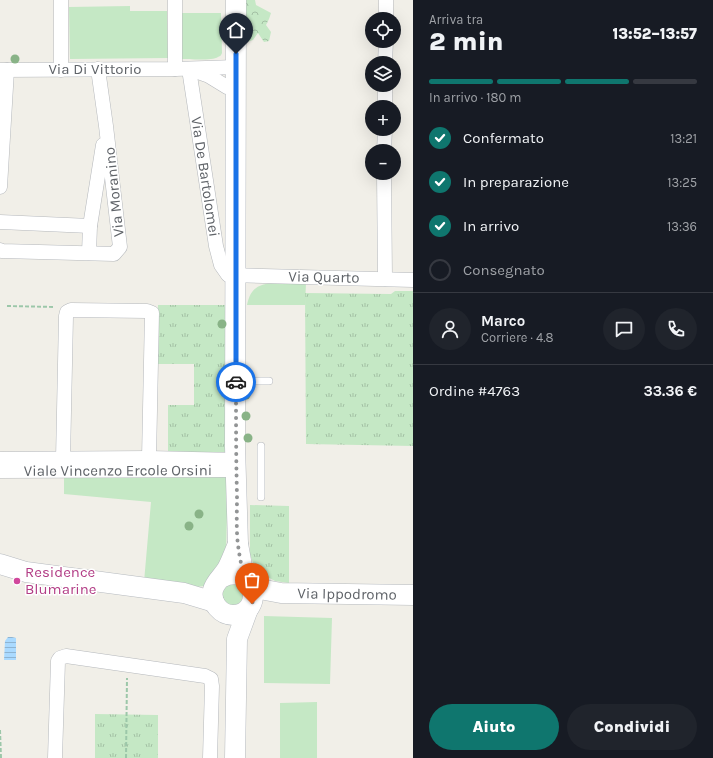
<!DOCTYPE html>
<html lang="it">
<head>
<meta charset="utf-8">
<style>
  body { margin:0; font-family:Karla,sans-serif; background:#20242c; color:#f1f3f6; height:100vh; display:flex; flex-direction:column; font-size:15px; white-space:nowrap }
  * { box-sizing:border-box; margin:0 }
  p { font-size:13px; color:#9ea1a6 }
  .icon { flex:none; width:22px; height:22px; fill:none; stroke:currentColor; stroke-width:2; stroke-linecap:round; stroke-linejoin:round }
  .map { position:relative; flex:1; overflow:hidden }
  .sheet { display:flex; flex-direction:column; background:#171b24; width:300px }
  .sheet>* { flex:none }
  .buttons { position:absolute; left:365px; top:12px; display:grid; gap:8px }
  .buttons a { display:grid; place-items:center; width:36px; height:36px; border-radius:50%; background:#171b24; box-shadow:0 4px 16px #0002; font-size:20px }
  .pin { position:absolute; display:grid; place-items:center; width:34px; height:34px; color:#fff; margin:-41px -17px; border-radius:50% 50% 50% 0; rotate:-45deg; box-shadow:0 0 4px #0007 }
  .pin .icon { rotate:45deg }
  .courier { position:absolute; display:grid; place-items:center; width:40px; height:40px; margin:-20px; border:3px solid #1a73e8; border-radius:50%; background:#fff; color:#222; box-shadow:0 1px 5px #0007 }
  .overview em { font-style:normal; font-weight:800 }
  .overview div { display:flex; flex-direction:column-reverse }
  .overview { display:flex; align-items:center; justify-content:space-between; height:68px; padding:0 16px }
  h1 { font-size:26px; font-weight:800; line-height:30px }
  .bar { display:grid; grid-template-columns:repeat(4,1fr); gap:6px 4px; align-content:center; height:48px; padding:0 16px }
  .bar i { height:5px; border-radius:3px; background:#363941 }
  .bar .current { background:#0f766e }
  .bar p { grid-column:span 4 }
  .line { display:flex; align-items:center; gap:10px; padding:0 16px; border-top:1px solid #363941 }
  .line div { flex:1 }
  .round { display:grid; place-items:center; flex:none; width:42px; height:42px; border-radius:21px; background:#20242c }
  ol { padding:0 16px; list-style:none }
  li { display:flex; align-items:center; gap:12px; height:44px }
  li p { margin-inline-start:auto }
  li .icon { padding:4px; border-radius:50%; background:#0f766e; color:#fff; stroke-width:4 }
  li:last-child { color:#9ea1a6 }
  li i { width:22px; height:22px; border:2px solid #363941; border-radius:50% }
  .cta { display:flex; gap:8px; margin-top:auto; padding:8px 16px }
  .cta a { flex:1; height:46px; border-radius:24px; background:#0f766e; color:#fff; font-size:16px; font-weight:800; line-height:46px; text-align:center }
  .cta a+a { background:#20242c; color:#f1f3f6 }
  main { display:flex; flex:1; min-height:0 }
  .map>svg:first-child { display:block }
  .green { fill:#c5e8c5 }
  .forest { fill:url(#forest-crowns) }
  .park { fill:url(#park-tufts) }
  .water { fill:url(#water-rules) }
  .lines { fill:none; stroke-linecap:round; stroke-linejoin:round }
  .lane-casing { stroke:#b5b8bc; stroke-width:8 }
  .street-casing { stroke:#b5b8bc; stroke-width:15 }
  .secondary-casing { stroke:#b6babf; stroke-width:21 }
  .path { stroke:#9cc7a9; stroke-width:2; stroke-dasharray:4 2; stroke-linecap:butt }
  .lane { stroke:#fff; stroke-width:7 }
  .street { stroke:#fff; stroke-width:14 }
  .secondary { stroke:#fff; stroke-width:20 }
  .tree { fill:#89b387 }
  .done { stroke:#929495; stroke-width:4; stroke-dasharray:0 7.2 }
  .route { stroke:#1a73e8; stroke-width:5 }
  .hotel-dot { fill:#d1479c; stroke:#fff; stroke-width:1.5 }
  .labels { text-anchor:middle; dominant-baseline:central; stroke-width:3; stroke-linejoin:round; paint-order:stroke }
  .street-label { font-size:15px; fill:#5f6368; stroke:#fff }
  .hotel-label { font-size:15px; fill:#b23c85; stroke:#fff; text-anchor:start }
</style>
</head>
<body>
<main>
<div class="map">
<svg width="413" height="758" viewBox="0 0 413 758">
  <defs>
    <pattern id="forest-crowns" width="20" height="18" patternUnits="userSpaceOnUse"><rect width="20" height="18" fill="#c5e8c5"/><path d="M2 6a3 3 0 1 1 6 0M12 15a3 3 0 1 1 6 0" fill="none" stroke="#a3c0a4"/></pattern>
    <pattern id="park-tufts" width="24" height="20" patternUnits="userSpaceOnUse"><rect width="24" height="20" fill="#c5e8c5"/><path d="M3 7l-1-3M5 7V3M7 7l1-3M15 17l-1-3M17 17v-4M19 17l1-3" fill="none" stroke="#a3c0a4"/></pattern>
    <pattern id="water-rules" width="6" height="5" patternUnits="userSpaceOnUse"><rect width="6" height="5" fill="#aadaff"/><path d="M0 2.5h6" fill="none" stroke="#8eb4d2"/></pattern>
  </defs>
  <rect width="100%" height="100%" fill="#f1efe8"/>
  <path class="green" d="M130 6V11H167L168 58 70 59 69 7Z
    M180 13H221L222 53C221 55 221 56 218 57 212 61 189 59 181 59Z
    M276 282 306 283 305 305H247C251 287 258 285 276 282Z
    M64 475 228 476 226 553 210 585 197 587 144 582 151 502 64 494Z
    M229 584 240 585 245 597 235 607 223 602 222 591Z
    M264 616 332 618 330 684 264 683Z
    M317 702V758H280V703Z"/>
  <path class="forest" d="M244 0H255L256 5 271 13 269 19 266 25 271 32 269 41 264 42 258 33 253 40 247 42 243 34Z"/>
  <path class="park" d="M395 291H413V446L306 444 305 293 391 294Z
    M158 305H227L228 452H168V405H194V364H158Z
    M250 505 289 506V583L275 581 262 574 254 565 250 555Z
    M95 714 158 715V758H95Z"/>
  <path class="water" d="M8 637H12L16 638V660H4L5 641Z"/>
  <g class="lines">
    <g class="lane-casing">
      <path id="lane" d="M236 381H269
        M261 446V497"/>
    </g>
    <g class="street-casing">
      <g id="street">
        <path d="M61 0V70"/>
        <path d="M175 0V69"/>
        <path d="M386 19V0"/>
        <path d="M385 63 386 41"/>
        <path id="s1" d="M189 69 216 246 221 265 228 275 413 280"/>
        <path d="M0 70 175 69 236 67"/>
        <path d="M195 71 209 76 227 87 236 88"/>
        <path d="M385 107V85"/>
        <path d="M384 151 385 129"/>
        <path d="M384 173 385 279"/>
        <path d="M0 187 7 70"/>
        <path d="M0 222 90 226"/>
        <path d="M0 250 2 251 114 254 120 247 106 126 98 69"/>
        <path d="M89 253 90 226 103 145"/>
        <path d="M0 459 149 458 236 460"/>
        <path d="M63 459 66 316 67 312 71 310 147 311 152 313 149 458"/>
        <path id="s2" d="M0 471 236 470"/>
        <path d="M55 758 58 661 60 658 66 656 205 676 211 679 212 686 210 758"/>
      </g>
    </g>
    <g class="secondary-casing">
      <g id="secondary">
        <path d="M236 0 235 447 238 544 242 566 247 580"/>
        <path d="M0 564 26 572 184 593 214 602"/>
        <path d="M221 578C255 560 266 615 233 615 221 615 210 603 213 590 215 582 223 576 227 569 231 562 234 553 238 544"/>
        <path id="s3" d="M252 586 265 590 281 593 413 595"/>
        <path d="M235 758 237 639 248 609"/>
      </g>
    </g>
    <path class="path" d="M7 306 55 307
      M0 730 1 758
      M126 758 127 678"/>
    <use href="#lane" class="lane"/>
    <use href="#street" class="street"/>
    <use href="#secondary" class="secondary"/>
  </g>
  <g class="tree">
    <circle cx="15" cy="59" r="4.5"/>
    <circle cx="222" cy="324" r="4.5"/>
    <circle cx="246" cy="395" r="4.5"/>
    <circle cx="246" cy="416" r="4.5"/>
    <circle cx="248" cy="438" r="4.5"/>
    <circle cx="199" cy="514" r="4.5"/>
    <circle cx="189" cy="526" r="4.5"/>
  </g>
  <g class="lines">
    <path class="done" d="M236 382C236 420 236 458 237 496 237 512 236 529 238 545 239 552 240 560 242 567 246 581 257 588 252 604"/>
    <path class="route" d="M236 382V54"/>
  </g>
  <circle class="hotel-dot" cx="17" cy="581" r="4"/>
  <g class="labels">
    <g class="street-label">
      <text x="95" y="69">Via Di Vittorio</text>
      <text stroke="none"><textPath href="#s1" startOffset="109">Via De Bartolomei</textPath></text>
      <text transform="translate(114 192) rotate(-96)">Via Moranino</text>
      <text transform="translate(324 277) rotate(1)">Via Quarto</text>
      <text stroke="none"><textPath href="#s2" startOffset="118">Viale Vincenzo Ercole Orsini</textPath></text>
      <text stroke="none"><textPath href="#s3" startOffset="96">Via Ippodromo</textPath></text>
    </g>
    <g class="hotel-label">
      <text x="25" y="572">Residence<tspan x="25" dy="17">Blumarine</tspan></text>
    </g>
  </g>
</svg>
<div class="buttons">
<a><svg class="icon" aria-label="locate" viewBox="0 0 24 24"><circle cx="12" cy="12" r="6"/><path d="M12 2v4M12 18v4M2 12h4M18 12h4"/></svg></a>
<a><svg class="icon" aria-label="layers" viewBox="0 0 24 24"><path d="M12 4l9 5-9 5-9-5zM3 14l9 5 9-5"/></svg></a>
<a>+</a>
<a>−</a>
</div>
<div class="pin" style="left:252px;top:604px;background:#ea580c"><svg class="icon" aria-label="bag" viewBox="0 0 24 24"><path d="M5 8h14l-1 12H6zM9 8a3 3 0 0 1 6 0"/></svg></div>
<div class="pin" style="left:236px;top:54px;background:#1f2937"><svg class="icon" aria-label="home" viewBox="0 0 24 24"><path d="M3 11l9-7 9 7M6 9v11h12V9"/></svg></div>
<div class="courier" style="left:236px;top:382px"><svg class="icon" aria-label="car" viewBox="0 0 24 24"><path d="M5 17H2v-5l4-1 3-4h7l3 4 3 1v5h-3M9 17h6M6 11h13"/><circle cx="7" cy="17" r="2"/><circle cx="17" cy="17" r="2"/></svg></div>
</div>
<section class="sheet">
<div class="overview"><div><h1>2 min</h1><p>Arriva tra</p></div><em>13:52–13:57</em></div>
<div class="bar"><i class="current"></i><i class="current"></i><i class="current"></i><i></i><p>In arrivo · 180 m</p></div>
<ol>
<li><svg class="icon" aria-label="check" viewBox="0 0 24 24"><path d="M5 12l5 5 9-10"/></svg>Confermato<p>13:21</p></li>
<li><svg class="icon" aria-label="check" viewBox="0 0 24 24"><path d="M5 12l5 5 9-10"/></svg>In preparazione<p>13:25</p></li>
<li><svg class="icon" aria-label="check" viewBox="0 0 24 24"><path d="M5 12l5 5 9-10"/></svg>In arrivo<p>13:36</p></li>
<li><i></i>Consegnato</li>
</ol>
<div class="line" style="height:72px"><a class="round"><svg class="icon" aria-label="person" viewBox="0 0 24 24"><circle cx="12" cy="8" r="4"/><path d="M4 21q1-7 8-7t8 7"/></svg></a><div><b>Marco</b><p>Corriere · 4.8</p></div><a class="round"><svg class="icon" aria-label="chat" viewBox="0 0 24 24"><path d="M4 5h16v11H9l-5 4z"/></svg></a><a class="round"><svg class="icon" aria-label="phone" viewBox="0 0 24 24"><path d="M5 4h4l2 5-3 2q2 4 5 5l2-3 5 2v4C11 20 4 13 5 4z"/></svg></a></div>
<div class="line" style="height:52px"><div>Ordine #4763</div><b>33.36 €</b></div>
<div class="cta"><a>Aiuto</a><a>Condividi</a></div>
</section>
</main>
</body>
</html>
